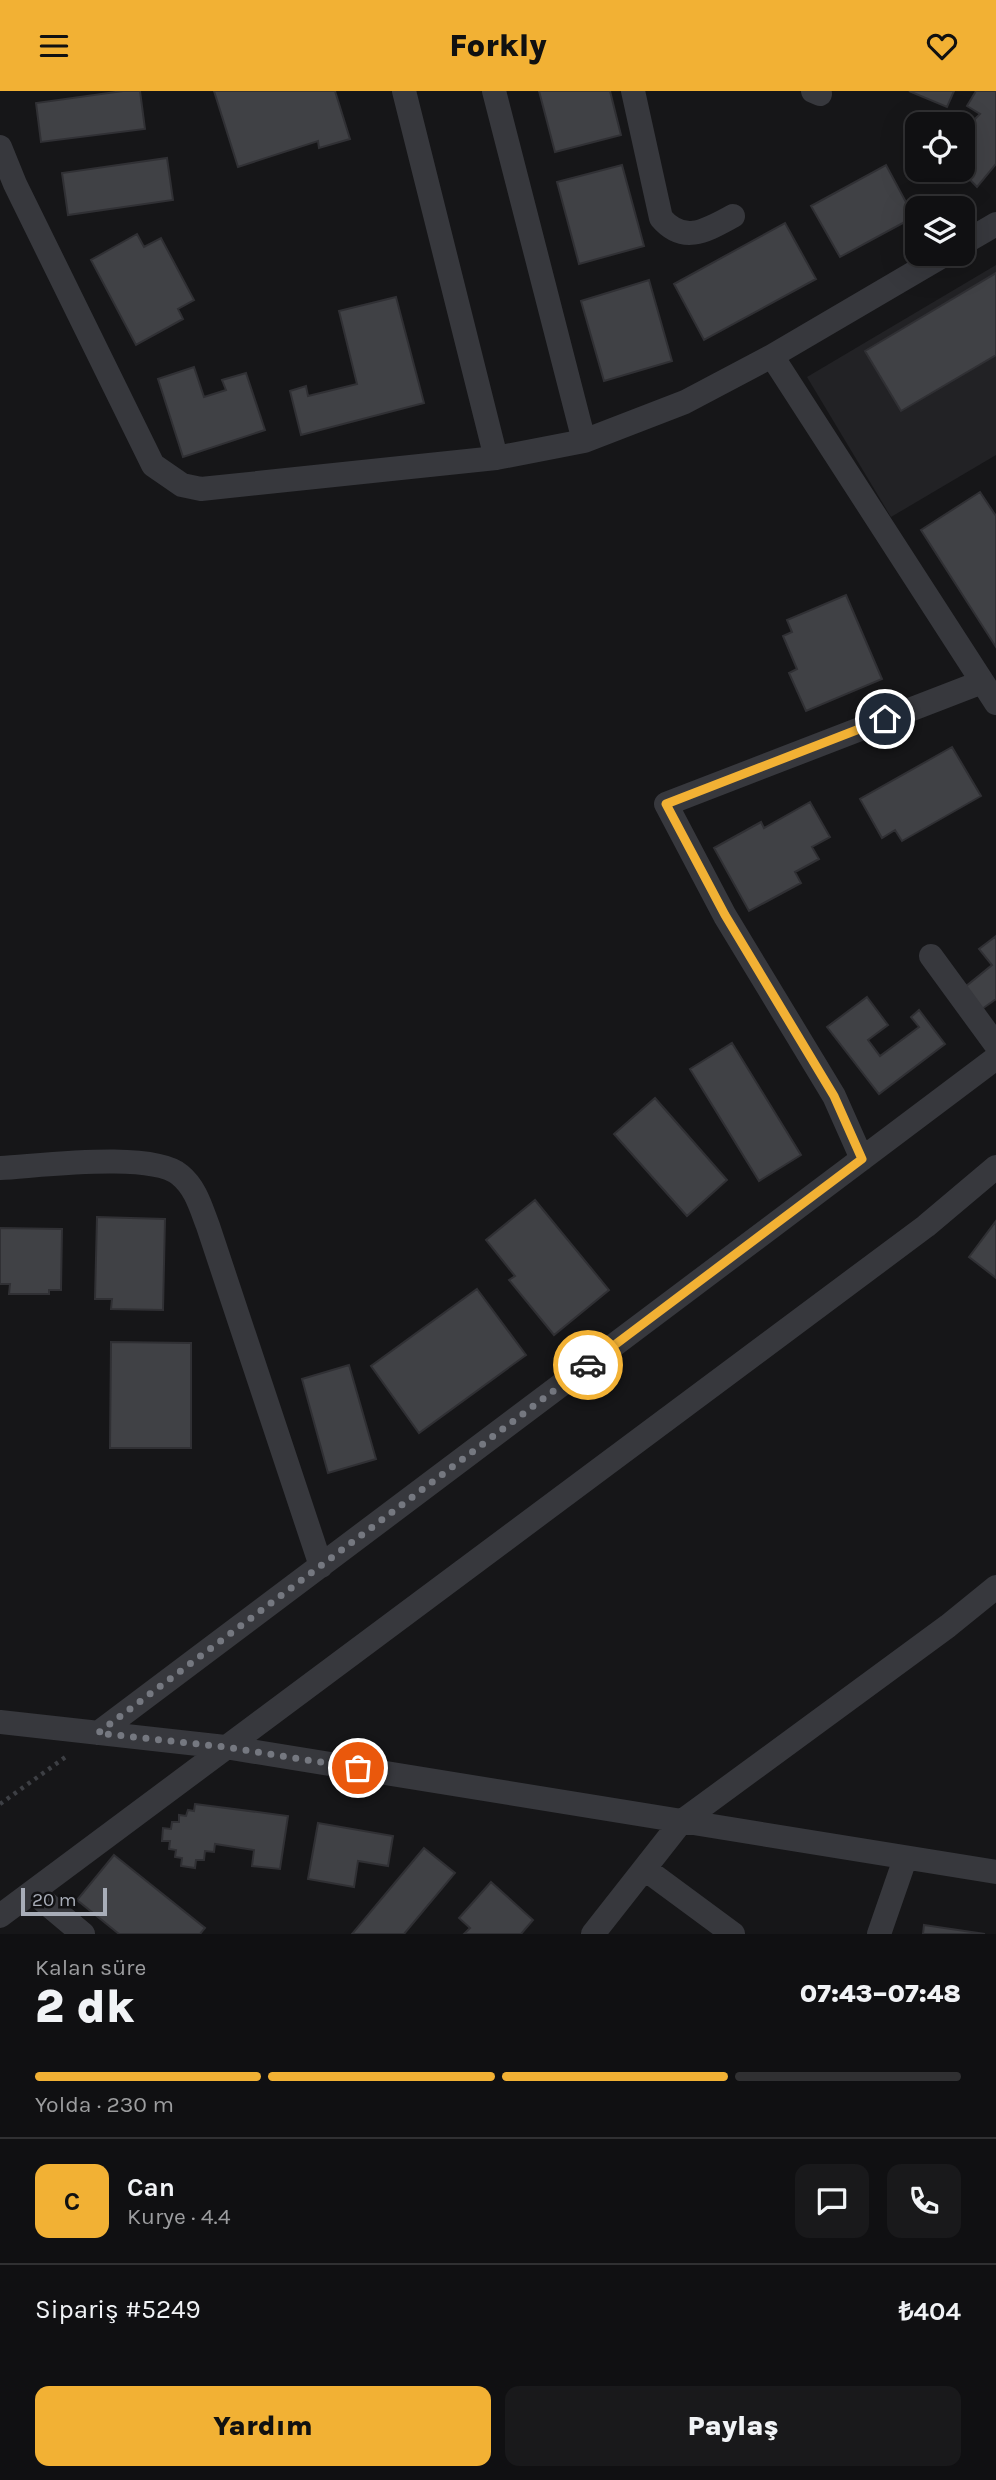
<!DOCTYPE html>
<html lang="tr">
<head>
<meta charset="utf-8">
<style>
  body { margin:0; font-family:Karla,sans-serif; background:#19191b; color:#f1f3f6; height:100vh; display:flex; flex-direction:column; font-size:26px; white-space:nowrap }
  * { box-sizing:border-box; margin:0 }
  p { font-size:23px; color:#9c9d9f }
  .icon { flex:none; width:38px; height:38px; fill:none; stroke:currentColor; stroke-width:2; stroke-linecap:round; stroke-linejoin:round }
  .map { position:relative; height:1843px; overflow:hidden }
  .sheet { display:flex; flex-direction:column; background:#101012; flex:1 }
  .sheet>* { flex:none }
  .buttons { position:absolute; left:905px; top:21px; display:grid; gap:14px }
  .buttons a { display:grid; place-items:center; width:70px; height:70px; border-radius:14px; background:#101012; box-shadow:0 7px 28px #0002,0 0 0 2px #303032; font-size:35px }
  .scale { position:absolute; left:21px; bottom:18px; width:86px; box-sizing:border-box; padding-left:7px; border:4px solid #a8adb8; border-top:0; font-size:19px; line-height:24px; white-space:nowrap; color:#a8adb8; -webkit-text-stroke:5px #111113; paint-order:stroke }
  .pin { position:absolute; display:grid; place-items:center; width:60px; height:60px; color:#fff; margin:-30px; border:4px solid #fff; border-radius:50%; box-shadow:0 2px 7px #0007 }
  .courier { position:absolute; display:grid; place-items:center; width:70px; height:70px; margin:-35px; border:5px solid #f2b134; border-radius:50%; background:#fff; color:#222; box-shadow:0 2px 9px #0007 }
  .overview em { font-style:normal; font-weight:800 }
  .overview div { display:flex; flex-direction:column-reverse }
  .overview { display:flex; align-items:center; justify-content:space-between; height:119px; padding:0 35px }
  h1 { font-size:46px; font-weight:800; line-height:52px }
  .bar { display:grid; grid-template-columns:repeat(4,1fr); gap:10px 7px; align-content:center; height:84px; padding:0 35px }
  .bar i { height:9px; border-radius:5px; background:#303032 }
  .bar .selected { background:#f2b134 }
  .bar p { grid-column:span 4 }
  .line { display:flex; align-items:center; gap:18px; padding:0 35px; border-top:2px solid #303032 }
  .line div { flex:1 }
  .round { display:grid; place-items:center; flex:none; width:74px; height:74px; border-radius:14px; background:#19191b }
  .cta { display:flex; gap:14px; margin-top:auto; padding:14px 35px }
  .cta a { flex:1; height:80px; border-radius:14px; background:#f2b134; color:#111; font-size:28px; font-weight:800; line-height:80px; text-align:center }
  .cta a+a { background:#19191b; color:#f1f3f6 }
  header { display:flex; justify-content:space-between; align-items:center; height:91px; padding:0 35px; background:#f2b134; color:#111; font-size:32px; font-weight:800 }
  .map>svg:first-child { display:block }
  .built { fill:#222225 }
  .building { fill:#404145; stroke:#303034; stroke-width:2 }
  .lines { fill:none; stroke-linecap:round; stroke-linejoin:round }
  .path { stroke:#3d3f44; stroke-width:4.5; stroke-dasharray:3.5 5; stroke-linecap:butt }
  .minor { stroke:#37383d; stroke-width:24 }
  .done { stroke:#757880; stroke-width:7; stroke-dasharray:0 12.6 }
  .route { stroke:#f2b134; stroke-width:9 }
</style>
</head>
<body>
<header><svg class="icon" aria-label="menu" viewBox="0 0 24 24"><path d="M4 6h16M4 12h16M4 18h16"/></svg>Forkly<svg class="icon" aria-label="heart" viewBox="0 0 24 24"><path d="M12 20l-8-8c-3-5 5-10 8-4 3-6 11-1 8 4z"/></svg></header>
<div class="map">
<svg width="996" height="1843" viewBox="0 0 996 1843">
  <rect width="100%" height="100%" fill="#161618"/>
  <path class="built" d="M996 174V364L891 426 807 286Z"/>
  <path class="building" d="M123 0H140L145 38 41 51 36 12Z
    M214 0H335L350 48 319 57 318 50 238 76Z
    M539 0H610L621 44 555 61Z
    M909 0H954L947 16Z
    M976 0H996V73L977 96 961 79 962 41 980 23 967 15Z
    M167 67 173 109 68 124 62 82Z
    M622 74 644 155 579 173 557 91Z
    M886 74 914 126 840 166 811 115Z
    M785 132 816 188 704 249 674 193Z
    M137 143 144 156 161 147 194 209 178 218 183 228 136 254 91 169Z
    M996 182V264L901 320 865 260Z
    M649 189 672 270 604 290 581 210Z
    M396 206 424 312 301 344 290 300 306 295 308 305 357 293 339 220Z
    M194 276 204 306 226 299 222 289 246 282 265 339 183 366 158 288Z
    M980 401 996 425V556L921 439Z
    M846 504 882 588 806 620 789 582 797 578 783 545 792 541 787 529Z
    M952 656 981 705 902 750 895 739 882 747 860 708Z
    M810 711 830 746 812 756 819 768 795 781 801 792 749 820 714 757 761 731 764 737Z
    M996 845V908L982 918 965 896 992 874 979 858Z
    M867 906 888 934 868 949 880 965 919 936 911 926 919 919 945 953 879 1003 827 936Z
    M732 952 801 1064 759 1090 690 978Z
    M655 1007 727 1089 687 1125 614 1043Z
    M535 1109 609 1199 554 1244 509 1189 515 1185 486 1149Z
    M97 1126 165 1128 163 1219 111 1218 112 1208H95Z
    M996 1130V1187L969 1166Z
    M0 1137 62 1138 61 1199H49V1203H9L10 1193H0Z
    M477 1198 526 1264 419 1342 371 1275Z
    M111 1251 191 1252V1357H110Z
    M349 1274 376 1368 328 1382 302 1288Z
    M195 1713 288 1725 280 1778 252 1775 254 1759 215 1753 214 1761 205 1760 204 1769H196L195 1777 181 1775 182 1767 175 1766 176 1759 169 1758 170 1750H162L163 1737 171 1738 172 1731H179V1724L186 1725 188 1719 194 1720Z
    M318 1732 393 1745 388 1775 358 1770 354 1796 308 1788Z
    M424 1757 455 1782 404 1843H352Z
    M114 1764 205 1837 200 1843H119L77 1809Z
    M491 1791 533 1829 521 1843H464L470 1837 459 1827Z
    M924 1834 985 1843H923Z"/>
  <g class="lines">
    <path class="path" d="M0 1713 67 1665"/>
    <path class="minor" d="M404 0 496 367
      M494 0 584 350
      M633 0 661 127C684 154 707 139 733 125
      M813 0 820 3
      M0 56 15 93 153 374 182 394 201 398 496 367 584 350 685 311 772 265 946 163
      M962 153 996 133
      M772 265 996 612
      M931 865 996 954
      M862 1068 834 1005 725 825 666 713 982 591
      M0 1077C40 1075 152 1060 180 1084 196 1097 201 1117 208 1135L321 1475
      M0 1631 225 1656 996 1781
      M98 1642 996 967
      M645 1778 733 1843
      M33 1801 83 1843
      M0 1825 926 1135 996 1076
      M593 1843 681 1731 948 1535 996 1496
      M879 1843 905 1768"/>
  </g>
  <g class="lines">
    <path class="done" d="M358 1677 225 1656 98 1642 588 1274"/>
    <path class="route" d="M588 1274 862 1068 834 1005 725 824 666 713 885 628"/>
  </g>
</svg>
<div class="buttons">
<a><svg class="icon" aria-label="locate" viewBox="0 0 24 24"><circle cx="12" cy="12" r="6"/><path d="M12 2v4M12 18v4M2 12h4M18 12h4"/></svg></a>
<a><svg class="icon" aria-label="layers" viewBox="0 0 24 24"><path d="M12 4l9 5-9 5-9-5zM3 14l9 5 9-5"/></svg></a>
</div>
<div class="scale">20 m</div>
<div class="pin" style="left:358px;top:1677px;background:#ea580c"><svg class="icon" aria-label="bag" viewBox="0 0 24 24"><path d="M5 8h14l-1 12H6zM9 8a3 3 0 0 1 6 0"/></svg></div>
<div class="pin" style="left:885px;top:628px;background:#1f2937"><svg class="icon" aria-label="home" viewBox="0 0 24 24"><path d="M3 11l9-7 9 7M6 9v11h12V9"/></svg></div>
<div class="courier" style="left:588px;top:1274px"><svg class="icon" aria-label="car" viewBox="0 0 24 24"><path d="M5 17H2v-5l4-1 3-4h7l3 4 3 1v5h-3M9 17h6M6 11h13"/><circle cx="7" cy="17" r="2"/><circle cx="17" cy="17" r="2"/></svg></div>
</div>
<section class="sheet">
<div class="overview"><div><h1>2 dk</h1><p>Kalan süre</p></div><em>07:43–07:48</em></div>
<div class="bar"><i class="selected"></i><i class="selected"></i><i class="selected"></i><i></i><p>Yolda · 230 m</p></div>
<div class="line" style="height:126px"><b class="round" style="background:#f2b134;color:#111">C</b><div><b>Can</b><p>Kurye · 4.4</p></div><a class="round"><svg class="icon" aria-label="chat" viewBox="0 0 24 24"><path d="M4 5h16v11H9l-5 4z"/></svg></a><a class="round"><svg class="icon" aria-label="phone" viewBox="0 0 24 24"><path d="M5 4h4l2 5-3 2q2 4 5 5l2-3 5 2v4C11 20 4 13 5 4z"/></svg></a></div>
<div class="line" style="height:91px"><div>Sipariş #5249</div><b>₺404</b></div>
<div class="cta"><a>Yardım</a><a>Paylaş</a></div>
</section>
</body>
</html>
